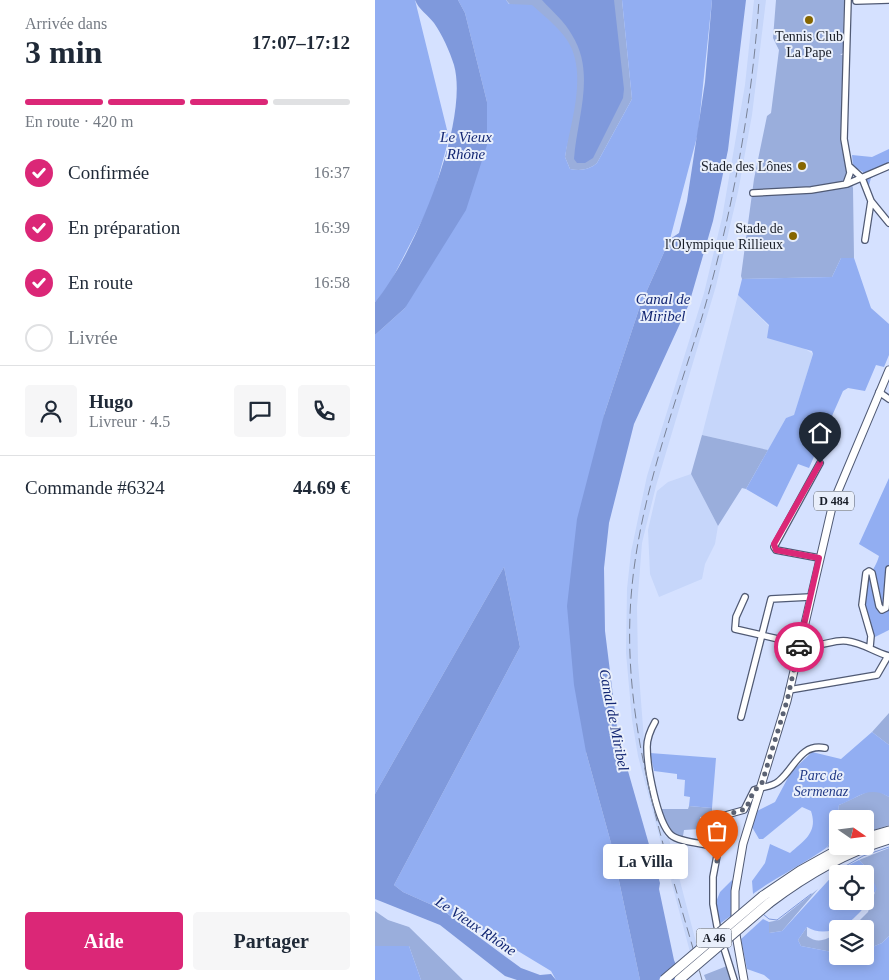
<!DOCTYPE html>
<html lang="fr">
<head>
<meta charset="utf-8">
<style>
  body { margin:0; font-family:"Times New Roman",serif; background:#f6f6f7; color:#1f2937; height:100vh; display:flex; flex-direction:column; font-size:19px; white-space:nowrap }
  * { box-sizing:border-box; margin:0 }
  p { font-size:16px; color:#747a83 }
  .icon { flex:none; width:28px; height:28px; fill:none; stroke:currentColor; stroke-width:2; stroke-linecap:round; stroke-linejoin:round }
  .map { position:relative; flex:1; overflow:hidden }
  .sheet { display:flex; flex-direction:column; background:#fff; width:375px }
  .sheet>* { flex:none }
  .needle { width:32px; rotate:104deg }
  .controls { position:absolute; left:454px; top:810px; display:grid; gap:10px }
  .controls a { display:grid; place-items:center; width:45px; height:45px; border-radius:5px; background:#fff; box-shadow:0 2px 12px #0003; font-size:25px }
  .pin { position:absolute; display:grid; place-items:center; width:42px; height:42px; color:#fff; margin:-51px -21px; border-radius:50% 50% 50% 0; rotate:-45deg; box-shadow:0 0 5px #0007 }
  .pin .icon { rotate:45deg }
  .courier { position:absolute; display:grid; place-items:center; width:50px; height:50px; margin:-25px; border:4px solid #db2777; border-radius:50%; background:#fff; color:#222; box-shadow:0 1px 6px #0007 }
  .bubble { position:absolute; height:35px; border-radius:5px; background:#fff; box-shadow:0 2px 12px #0003; font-size:16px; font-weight:700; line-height:35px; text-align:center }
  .headline em { font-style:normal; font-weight:700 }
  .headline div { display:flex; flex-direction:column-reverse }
  .headline { display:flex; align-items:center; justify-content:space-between; height:85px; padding:0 25px }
  h1 { font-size:32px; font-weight:700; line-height:38px }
  .bar { display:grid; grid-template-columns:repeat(4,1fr); gap:8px 5px; align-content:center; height:60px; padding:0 25px }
  .bar i { height:6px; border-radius:4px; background:#e0e1e3 }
  .bar .on { background:#db2777 }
  .bar p { grid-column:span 4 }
  .line { display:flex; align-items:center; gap:12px; padding:0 25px; border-top:1px solid #e0e1e3 }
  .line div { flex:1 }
  .round { display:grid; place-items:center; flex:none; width:52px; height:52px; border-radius:5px; background:#f6f6f7 }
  ol { padding:0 25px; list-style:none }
  li { display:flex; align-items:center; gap:15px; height:55px }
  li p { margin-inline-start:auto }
  li .icon { padding:5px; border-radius:50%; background:#db2777; color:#fff; stroke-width:4 }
  li:last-child { color:#747a83 }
  li i { width:28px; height:28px; border:2px solid #e0e1e3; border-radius:50% }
  .action { display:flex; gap:10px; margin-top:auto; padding:10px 25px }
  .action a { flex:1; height:58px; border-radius:5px; background:#db2777; color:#fff; font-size:20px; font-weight:700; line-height:58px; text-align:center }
  .action a+a { background:#f6f6f7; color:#1f2937 }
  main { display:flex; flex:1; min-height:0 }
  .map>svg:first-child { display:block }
  .built { fill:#c6d6fa }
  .green { fill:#9aaedc }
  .forest { fill:#92aef2; fill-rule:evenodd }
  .water { fill:#7f99dc }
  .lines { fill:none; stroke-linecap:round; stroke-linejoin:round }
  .stream { stroke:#7f99dc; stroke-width:1 }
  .minor-casing { stroke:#505a74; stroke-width:8 }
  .major-casing { stroke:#505a74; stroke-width:9 }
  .highway-casing { stroke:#505a74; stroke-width:11 }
  .minor { stroke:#fff; stroke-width:5.5 }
  .major { stroke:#fff; stroke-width:7 }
  .highway { stroke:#fff; stroke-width:9 }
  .rail { stroke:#798296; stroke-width:1; stroke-dasharray:10 5; stroke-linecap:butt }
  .highway-bridge-casing { stroke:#505a74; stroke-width:11; stroke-linecap:butt }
  .highway-bridge { stroke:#fff; stroke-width:9 }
  .done { stroke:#5b6273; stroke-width:5; stroke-dasharray:0 9 }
  .route { stroke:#db2777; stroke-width:6 }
  .poi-dot { fill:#866600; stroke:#e9effb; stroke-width:2 }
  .labels { text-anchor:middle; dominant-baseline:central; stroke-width:4; stroke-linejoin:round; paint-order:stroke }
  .shield { fill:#e9effb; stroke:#575d67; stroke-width:1 }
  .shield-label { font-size:12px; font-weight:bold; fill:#191e28 }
  .poi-label { font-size:14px; fill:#191e28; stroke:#e9effb; text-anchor:end }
  .park-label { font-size:14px; font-style:italic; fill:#223a87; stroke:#e9effb }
  .water-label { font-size:15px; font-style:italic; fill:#142874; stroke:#e9effb }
</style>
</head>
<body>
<main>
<section class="sheet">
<div class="headline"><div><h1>3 min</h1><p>Arrivée dans</p></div><em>17:07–17:12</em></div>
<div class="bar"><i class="on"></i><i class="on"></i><i class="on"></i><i></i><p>En route · 420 m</p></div>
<ol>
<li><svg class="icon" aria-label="check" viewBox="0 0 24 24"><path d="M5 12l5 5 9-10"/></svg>Confirmée<p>16:37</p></li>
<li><svg class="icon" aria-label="check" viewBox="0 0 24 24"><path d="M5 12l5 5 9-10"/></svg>En préparation<p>16:39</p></li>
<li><svg class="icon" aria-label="check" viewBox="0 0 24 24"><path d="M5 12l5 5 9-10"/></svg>En route<p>16:58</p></li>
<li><i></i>Livrée</li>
</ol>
<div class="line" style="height:90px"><a class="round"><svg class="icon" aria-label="person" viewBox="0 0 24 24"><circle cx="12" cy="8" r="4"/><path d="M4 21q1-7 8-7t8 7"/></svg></a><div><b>Hugo</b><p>Livreur · 4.5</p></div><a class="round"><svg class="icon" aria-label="chat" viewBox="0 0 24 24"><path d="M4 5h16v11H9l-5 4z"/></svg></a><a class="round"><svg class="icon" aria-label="phone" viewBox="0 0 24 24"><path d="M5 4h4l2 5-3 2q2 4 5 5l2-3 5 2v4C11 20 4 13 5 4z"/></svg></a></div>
<div class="line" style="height:65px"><div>Commande #6324</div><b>44.69 €</b></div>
<div class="action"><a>Aide</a><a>Partager</a></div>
</section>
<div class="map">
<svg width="514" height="980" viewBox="0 0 514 980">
  <rect width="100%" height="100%" fill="#d5e1ff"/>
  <path class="built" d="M379 0H391L377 115 363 192 341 286 281 486 267 543 262 607 263 662 270 753 284 815 290 836 294 839 322 946 315 952 263 756 257 720 251 653 252 589 256 552 272 476 329 293 347 218 370 85Z
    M363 295 394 326 438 354 419 416 411 418 393 450 327 435Z
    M316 474 343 526 340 544 330 564 327 579 284 597 275 574 273 530 282 491 293 482Z"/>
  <path class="green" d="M131 0H247L257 99 222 163C214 170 205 171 195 169L190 157 201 80Z
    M401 0H469L468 53 465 55H468L467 149 478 188 479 258H466L457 277 367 279 366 276 379 179 392 116 396 113 404 50 398 38Z
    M327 435 393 450 371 489 367 488 343 526 316 474Z
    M514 713V745L497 732Z
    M494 791 505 792 514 797V825L490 833V819H462V842L452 848 460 830 464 805Z
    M314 806 337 808V816L325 817V829L309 830 308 836 304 838C292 832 289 821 285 809H313Z
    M514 848V936L507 943 490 950V929H469L485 920 493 912 501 889 493 869 484 860Z
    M443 889 407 931 394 933V922L404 920Z
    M0 911 13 920 34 927 88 980H46L34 946H0Z
    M432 927V936C443 944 451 940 462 933V953L426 946 423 940Z
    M352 966 356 980H331L329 975Z"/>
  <path class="forest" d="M0 0H40L74 138 57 201 13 287 0 302Z
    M83 0H131L134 4 157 5C170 17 188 30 196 47 211 80 195 124 190 157L195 169C205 171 214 170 222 163L257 99 247 0H337L323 133 295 239 265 306 229 415 211 752 236 843 265 980H181L176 971 105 928 80 919 66 909 28 892 19 885 145 647 129 567 0 794V335L30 308 112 102 90 13Z
    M514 149V169L496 178 493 189 488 172 478 166 477 155 497 157Z
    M466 258H479L496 308 514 324V355L509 367 501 365 490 391 473 388 468 391 434 468 423 464 402 507 371 489 411 418 419 415 438 354 437 351 392 338 394 325 363 295 367 279 457 277Z
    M514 478V630L500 637C493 619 484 596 494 577 498 569 502 564 504 556L484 544Z
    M497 732 514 745V797C493 785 484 798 464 805 462 819 460 834 453 846 449 852 390 884 378 894L377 881 390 863 395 844 415 853C430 840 443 832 436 811L427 807 388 839H384L377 827 382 811 400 802 416 772 437 752 466 759Z
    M275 753 341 758 337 808 314 806 315 797 309 796 310 780 302 779V774L279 771Z
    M484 860 493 869 502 889C495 898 490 908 482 915 469 929 448 937 432 927L423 940 426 946 462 953V956H490V950L507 943 514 936V980H395L389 975 372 969 366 939 388 919 394 922V933L407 931 462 871ZM462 874H490V901H462Z
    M357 880V915L343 925 337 912 345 892Z
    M0 946H34L46 980H0Z"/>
  <path class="water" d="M40 0H83L90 13 112 102V145L91 210 30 308 0 335V302C38 258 95 122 79 65 75 52 67 34 59 23 53 15 44 10 40 0Z
    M167 0H239L249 89 248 98 218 158 210 163H202L199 159C202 118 221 73 197 35 190 22 177 11 167 0Z
    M337 0H371L353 150 338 221 314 304 259 424 234 523 229 568 230 631 243 736 285 883 284 889 299 960 307 980H265L236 843 211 752 199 685 192 606 202 519 229 415 265 306 295 239 304 233 312 201 330 82Z
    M129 567 145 647 19 885 28 892 66 909 146 968 165 975 176 974 181 980H142L130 976 65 925 0 899V794Z"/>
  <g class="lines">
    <path class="stream" d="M467 868 488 856 514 847
      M388 914 394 919 402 920 436 894"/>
    <g class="minor-casing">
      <path id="minor" d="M481 1 514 0
        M474 166 487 178
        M487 178 496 201 514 223
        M471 184 475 173 469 139 473 0
        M378 193 436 190 472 184 514 166
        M490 240 496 201
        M504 392 514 399
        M444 558 401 550 399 547 445 463
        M370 597 361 617 360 629 425 644
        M426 639C448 651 452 639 472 641 488 643 499 652 514 656
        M495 647 496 636 487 605 491 573 494 571 497 573 504 606 507 610 511 608 514 569
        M414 690 502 675 513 656
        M366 717 396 599 435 597
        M280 722C276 729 272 738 272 747 272 767 282 822 296 835 305 843 332 843 344 848
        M359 980 342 926 338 904V877L344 845 340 818 369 810 379 790C388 786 396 788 404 781 420 768 425 743 450 748"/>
    </g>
    <g class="major-casing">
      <path id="major" d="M369 980 360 929V891L368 844 412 701 458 503 514 370"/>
    </g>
    <g class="highway-casing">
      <path id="highway" d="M490 838 514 831
        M388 896 425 871 470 846
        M394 903C431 875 470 852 514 839"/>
    </g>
    <use href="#minor" class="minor"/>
    <use href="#major" class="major"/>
    <use href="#highway" class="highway"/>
    <path class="rail" d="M327 980C294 861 250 740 255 615 259 512 297 415 327 317 357 214 377 107 384 0"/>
    <g class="highway-bridge-casing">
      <path id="highway-bridge" d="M289 980 388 896
        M304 980 394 903"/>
    </g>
    <use href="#highway-bridge" class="highway-bridge"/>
  </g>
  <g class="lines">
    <path class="done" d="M342 861 344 846 340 818 371 809 379 790 386 786 412 701 424 647"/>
    <path class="route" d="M424 647 444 558 401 550 399 544 445 463"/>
  </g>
  <g class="poi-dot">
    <circle cx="434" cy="20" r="5"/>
    <circle cx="427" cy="166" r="5"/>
    <circle cx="418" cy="236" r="5"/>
  </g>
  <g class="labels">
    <g class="shield">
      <rect x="439" y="491.5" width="40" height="19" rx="4"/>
      <rect x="321.5" y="928.5" width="35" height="19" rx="4"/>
    </g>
    <g class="shield-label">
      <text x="459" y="501">D 484</text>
      <text x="339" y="938">A 46</text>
    </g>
    <g class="poi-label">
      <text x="434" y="36" text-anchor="middle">Tennis Club<tspan x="434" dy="16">La Pape</tspan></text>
      <text x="417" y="166">Stade des Lônes</text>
      <text x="408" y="228">Stade de<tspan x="408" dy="16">l'Olympique Rillieux</tspan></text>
    </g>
    <g class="park-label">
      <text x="446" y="775">Parc de<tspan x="446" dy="16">Sermenaz</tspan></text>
    </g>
    <g class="water-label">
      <text x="91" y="137">Le Vieux<tspan x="91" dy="17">Rhône</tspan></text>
      <text x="288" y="299">Canal de<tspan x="288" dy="17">Miribel</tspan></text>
      <text transform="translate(239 720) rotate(79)">Canal de Miribel</text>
      <text transform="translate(101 926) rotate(34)">Le Vieux Rhône</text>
    </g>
  </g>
</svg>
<div class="controls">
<a><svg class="needle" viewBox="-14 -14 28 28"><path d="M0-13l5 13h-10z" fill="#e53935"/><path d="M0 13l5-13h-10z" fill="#747a83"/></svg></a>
<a><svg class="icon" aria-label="locate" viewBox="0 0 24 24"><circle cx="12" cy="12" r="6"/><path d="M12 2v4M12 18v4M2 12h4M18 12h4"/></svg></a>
<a><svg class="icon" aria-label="layers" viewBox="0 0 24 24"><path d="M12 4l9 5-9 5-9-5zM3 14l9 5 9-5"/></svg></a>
</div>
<div class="pin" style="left:342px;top:861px;background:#ea580c"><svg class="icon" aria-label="bag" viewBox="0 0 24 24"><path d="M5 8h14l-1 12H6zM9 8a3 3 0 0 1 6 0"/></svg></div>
<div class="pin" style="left:445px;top:463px;background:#1f2937"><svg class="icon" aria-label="home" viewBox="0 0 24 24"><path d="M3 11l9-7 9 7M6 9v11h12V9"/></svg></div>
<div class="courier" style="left:424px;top:647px"><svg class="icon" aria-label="car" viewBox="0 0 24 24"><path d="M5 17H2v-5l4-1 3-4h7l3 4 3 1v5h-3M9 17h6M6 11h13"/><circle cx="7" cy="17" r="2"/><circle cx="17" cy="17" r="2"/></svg></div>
<div class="bubble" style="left:228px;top:844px;width:85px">La Villa</div>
</div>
</main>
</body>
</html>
